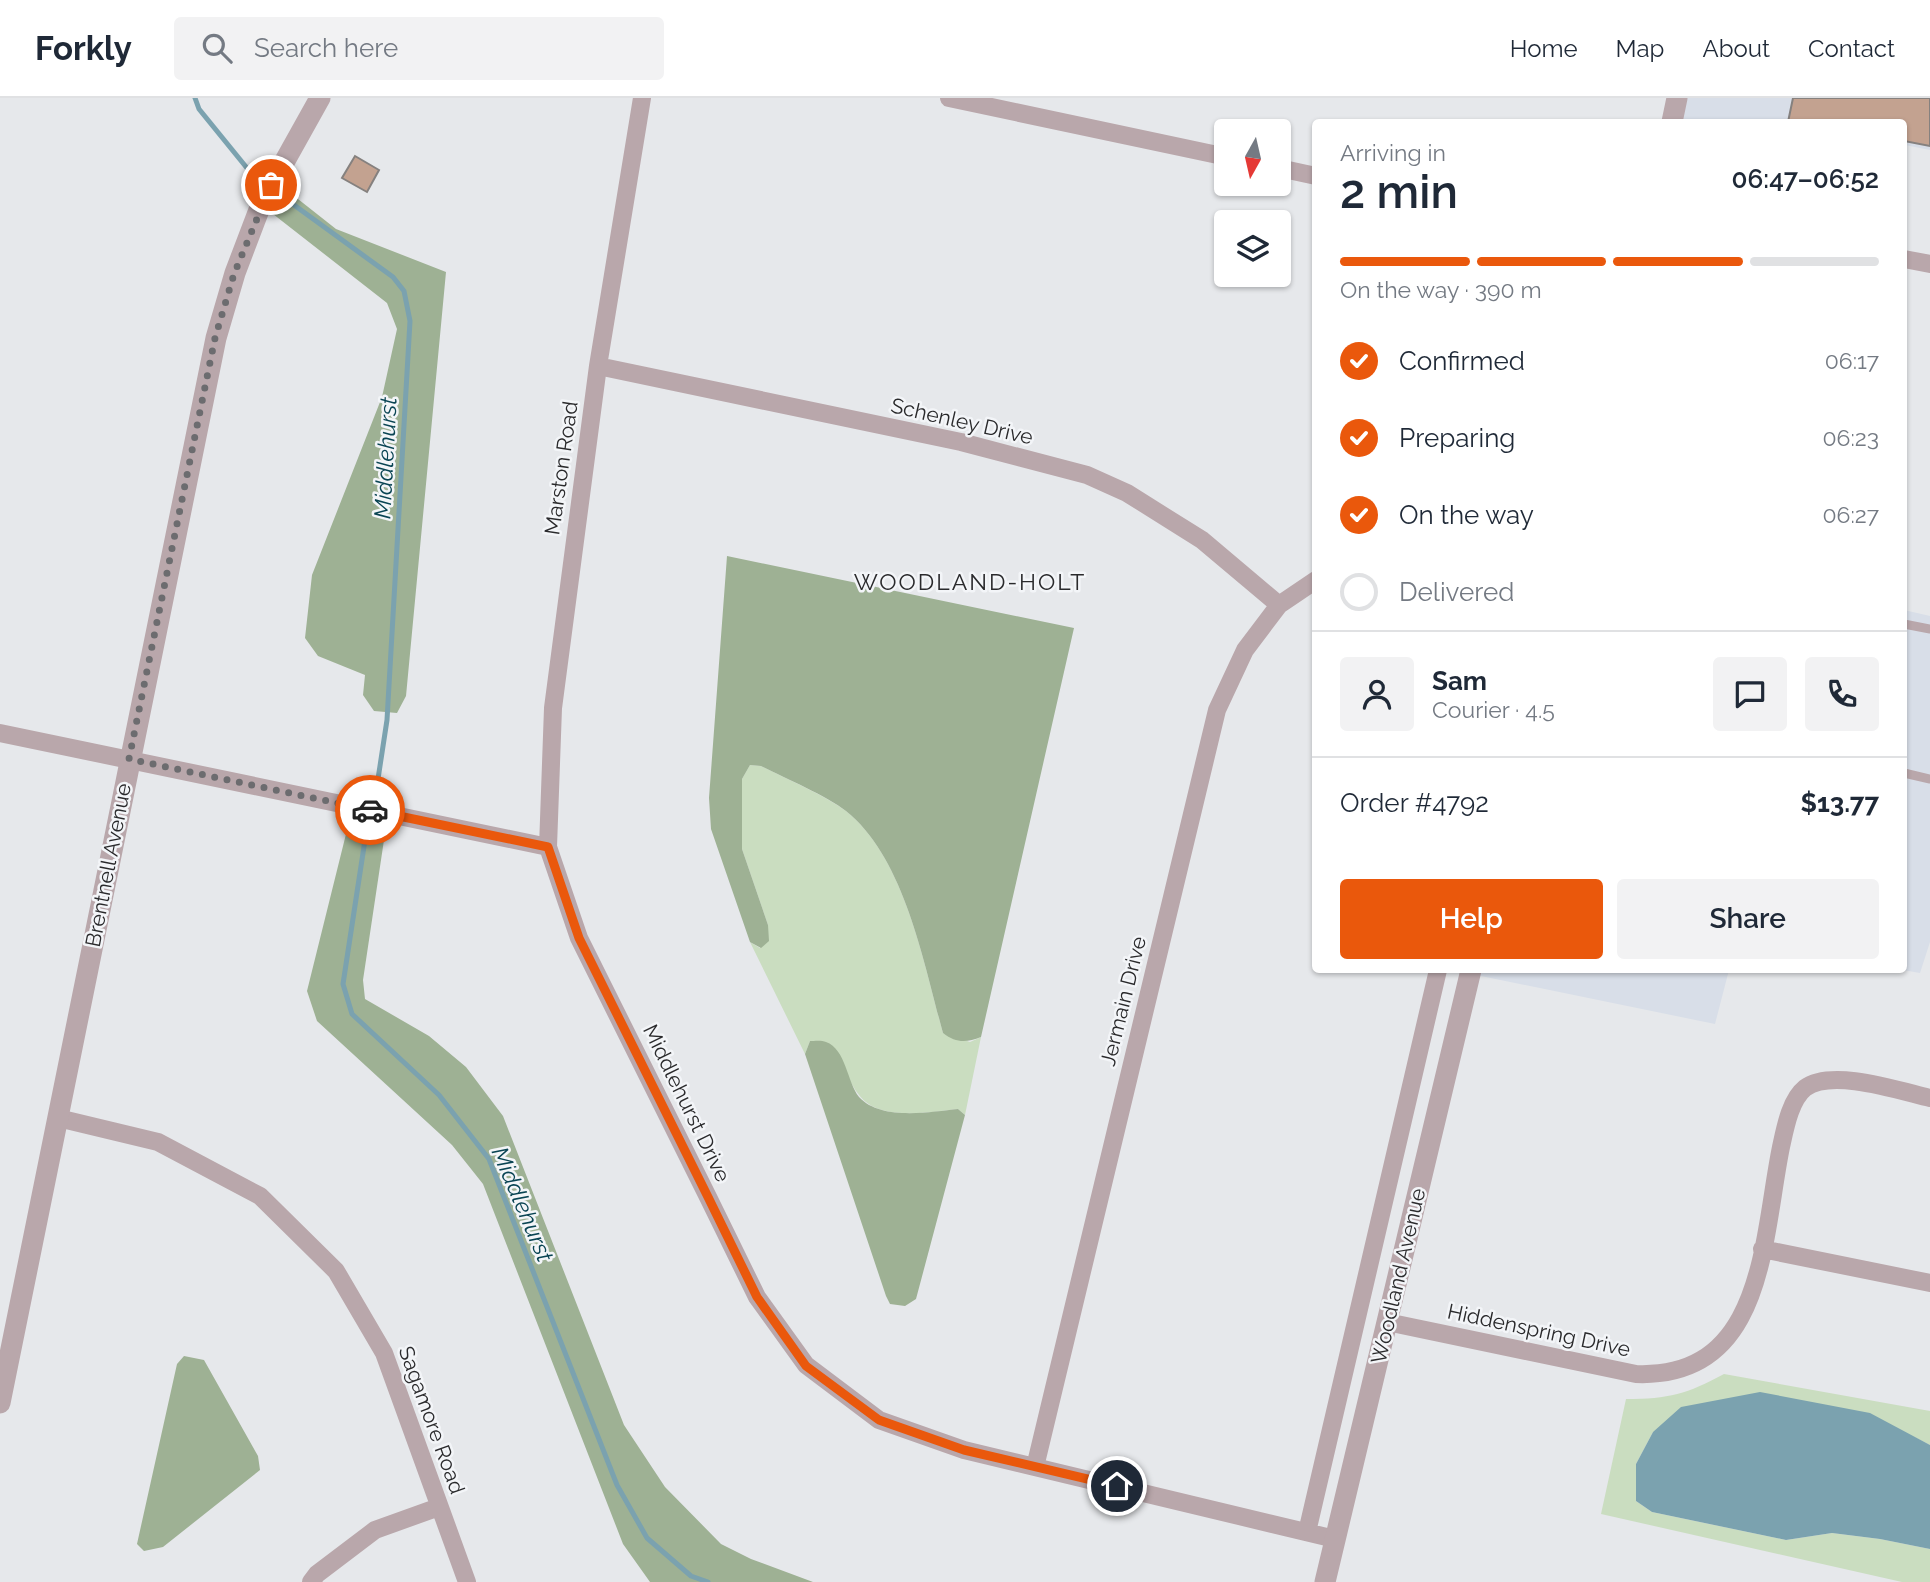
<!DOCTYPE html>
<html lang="en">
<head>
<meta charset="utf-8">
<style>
  body { margin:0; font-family:Raleway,sans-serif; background:#f2f2f3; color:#1f2937; height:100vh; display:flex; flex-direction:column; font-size:26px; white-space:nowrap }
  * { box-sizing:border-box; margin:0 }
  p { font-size:23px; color:#747a83 }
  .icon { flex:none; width:38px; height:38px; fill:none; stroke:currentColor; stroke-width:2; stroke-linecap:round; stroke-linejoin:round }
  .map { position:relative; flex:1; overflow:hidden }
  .drawer { position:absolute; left:1312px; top:21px; width:595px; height:854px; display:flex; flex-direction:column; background:#fff; border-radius:7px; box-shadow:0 2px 5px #0004 }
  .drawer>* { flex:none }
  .needle { width:46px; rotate:188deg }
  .controls { position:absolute; left:1214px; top:21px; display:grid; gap:14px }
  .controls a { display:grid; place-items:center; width:77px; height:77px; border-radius:7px; background:#fff; box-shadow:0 2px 5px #0004; font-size:35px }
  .pin { position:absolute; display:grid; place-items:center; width:60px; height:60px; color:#fff; margin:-30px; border:4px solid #fff; border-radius:50%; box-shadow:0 2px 7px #0007 }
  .courier { position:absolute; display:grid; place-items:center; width:70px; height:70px; margin:-35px; border:5px solid #ea580c; border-radius:50%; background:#fff; color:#222; box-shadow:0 2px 9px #0007 }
  .head em { font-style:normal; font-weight:600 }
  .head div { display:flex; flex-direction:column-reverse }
  .head { display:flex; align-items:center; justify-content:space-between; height:119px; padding:0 28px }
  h1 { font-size:46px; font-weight:600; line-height:52px }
  .bar { display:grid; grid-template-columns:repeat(4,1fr); gap:10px 7px; align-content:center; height:84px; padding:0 28px }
  .bar i { height:9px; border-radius:5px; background:#e0e1e3 }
  .bar .selected { background:#ea580c }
  .bar p { grid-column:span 4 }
  .line { display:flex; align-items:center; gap:18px; padding:0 28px; border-top:2px solid #e0e1e3 }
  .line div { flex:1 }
  .round { display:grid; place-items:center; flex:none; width:74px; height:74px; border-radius:7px; background:#f2f2f3 }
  ol { padding:0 28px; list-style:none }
  li { display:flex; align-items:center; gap:21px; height:77px }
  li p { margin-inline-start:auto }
  li .icon { padding:7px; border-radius:50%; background:#ea580c; color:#fff; stroke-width:4 }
  li:last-child { color:#747a83 }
  li i { width:38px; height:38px; border:4px solid #e0e1e3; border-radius:50% }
  .primary-button { display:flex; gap:14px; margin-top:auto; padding:14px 28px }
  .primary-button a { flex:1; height:80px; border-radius:7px; background:#ea580c; color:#fff; font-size:28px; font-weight:600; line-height:80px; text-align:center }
  .primary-button a+a { background:#f2f2f3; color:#1f2937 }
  header { display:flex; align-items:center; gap:42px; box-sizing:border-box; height:98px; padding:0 35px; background:#fff; border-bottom:2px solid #e0e1e3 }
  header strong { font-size:33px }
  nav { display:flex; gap:38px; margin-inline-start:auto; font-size:24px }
  .search { width:490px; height:63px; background:#f2f2f3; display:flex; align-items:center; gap:18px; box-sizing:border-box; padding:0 24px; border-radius:7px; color:#747a83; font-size:26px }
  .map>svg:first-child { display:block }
  .built { fill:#d8dee8 }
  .green { fill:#caddc0 }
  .forest { fill:#9eb194 }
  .water { fill:#7ba2af }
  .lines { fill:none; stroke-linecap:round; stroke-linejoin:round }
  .stream { stroke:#7ba2af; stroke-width:5 }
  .building { fill:#c3a290; stroke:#85817f; stroke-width:2 }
  .service { stroke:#b9a7ab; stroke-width:9 }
  .minor { stroke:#b9a7ab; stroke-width:18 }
  .tertiary { stroke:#b9a7ab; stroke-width:21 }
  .done { stroke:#6c6c6f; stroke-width:7; stroke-dasharray:0 12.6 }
  .route { stroke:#ea580c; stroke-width:9 }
  .labels { text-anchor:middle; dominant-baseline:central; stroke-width:5; stroke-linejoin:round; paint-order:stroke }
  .street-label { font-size:21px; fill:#2a2a2c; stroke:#f3f5f8 }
  .water-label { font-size:23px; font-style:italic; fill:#094453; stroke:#f3f5f8 }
  .neighbourhood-label { font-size:23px; letter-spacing:2px; fill:#2a2a2c; stroke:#f3f5f8 }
</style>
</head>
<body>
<header>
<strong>Forkly</strong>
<div class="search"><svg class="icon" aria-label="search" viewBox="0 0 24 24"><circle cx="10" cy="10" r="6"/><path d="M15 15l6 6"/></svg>Search here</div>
<nav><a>Home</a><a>Map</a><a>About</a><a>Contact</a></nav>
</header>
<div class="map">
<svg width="1930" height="1484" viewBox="0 0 1930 1484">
  <rect width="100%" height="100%" fill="#e6e8eb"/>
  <path class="built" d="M1679 0H1930V52L1905 47 1904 51V24H1673Z
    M1904 512 1930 518V844L1920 875 1903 872Z
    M1472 872H1729L1715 926 1471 876Z"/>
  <path class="green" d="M750 667 761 668C785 680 826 698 846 713 905 760 924 866 943 935L970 944 981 939 965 1017 958 1011C930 1014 879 1024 859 997 849 985 844 967 837 953L810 943 805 956 750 844 760 850 768 843V827L742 751V681Z
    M1724 1276 1930 1313V1347L1914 1339 1653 1334 1636 1366V1403L1652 1414 1786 1442 1832 1435 1880 1441 1930 1451V1484H1902L1601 1416 1626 1301C1669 1301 1687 1296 1724 1276Z"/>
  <path class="forest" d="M284 90 336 131 446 174 406 598 397 615 374 613 363 597 365 577 318 558 305 540 312 477 382 299 397 231 387 205 273 116Z
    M727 458 1074 530 981 939C966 945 956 945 943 935 924 866 905 760 846 713 827 698 785 680 761 668L750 667 742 681V751L768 827 769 843 761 850 750 844 711 731 709 700Z
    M356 727 377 731 384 742 363 882 365 901 429 938 466 969 503 1018 624 1327 665 1389 721 1446 751 1461 813 1484H650L623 1446 483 1086 452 1047 317 923 307 893 346 736Z
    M810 943C814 943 822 942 826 944 846 951 847 984 859 999 881 1023 930 1014 958 1011L965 1017 916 1201 905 1208 890 1206 886 1198 805 956Z
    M184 1258 204 1262 258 1358 260 1372 163 1449 144 1453 137 1446 177 1266Z"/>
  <path class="water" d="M1760 1294 1870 1315 1930 1347V1451L1880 1441 1832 1435 1786 1442 1652 1414 1636 1403V1366L1653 1334 1681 1309Z"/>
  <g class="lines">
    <path class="stream" d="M195 0 199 11 251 75
      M283 99 393 179 404 193 410 223 387 622 378 681
      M365 742 343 886 352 916 439 997 489 1061 617 1387 647 1440 691 1478 708 1484"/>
  </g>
  <path class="building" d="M1793 0H1930V48L1904 43V24H1788Z
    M355 58 379 72 367 94 342 80Z"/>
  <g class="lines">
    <path class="service" d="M1904 526 1930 531
      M1904 675 1930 681"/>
    <path class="minor" d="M949 0 1227 59
      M1279 70 1316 78
      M1904 161 1930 166
      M598 268 961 344 1087 377 1127 395 1202 442 1279 507
      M0 635 548 749 579 840 708 1099 757 1199 806 1267 879 1322 964 1352 1335 1441
      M548 749 553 610 598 268 642 0
      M58 1020 158 1044 260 1098 336 1173 384 1255 467 1484
      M1762 1151 1930 1185
      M1387 1224 1636 1276C1765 1281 1762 1142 1781 1049 1785 1031 1790 1002 1805 990 1832 970 1900 993 1930 1000
      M1035 1369 1217 612 1245 552 1279 507 1316 482
      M1307 1434 1438 872
      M311 1484 317 1476 375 1432 439 1409"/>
    <path class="tertiary" d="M1672 24 1677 0
      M0 1305 216 240 235 175 262 104 320 0
      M1325 1484 1471 872"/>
  </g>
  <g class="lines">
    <path class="done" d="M271 87 234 176 215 240 129 661 370 712"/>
    <path class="route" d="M370 712 548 749 579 840 708 1099 757 1199 806 1268 879 1322 964 1352 1117 1388"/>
  </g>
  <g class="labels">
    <g class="street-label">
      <text transform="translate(962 323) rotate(13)">Schenley Drive</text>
      <text transform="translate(561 370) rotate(-82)">Marston Road</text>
      <text transform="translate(108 767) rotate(-79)">Brentnell Avenue</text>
      <text transform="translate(1123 903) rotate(-76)">Jermain Drive</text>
      <text transform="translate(687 1005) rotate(64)">Middlehurst Drive</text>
      <text transform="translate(1398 1178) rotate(-77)">Woodland Avenue</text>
      <text transform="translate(1539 1232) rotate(12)">Hiddenspring Drive</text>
      <text transform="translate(432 1322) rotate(70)">Sagamore Road</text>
    </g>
    <g class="water-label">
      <text transform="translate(385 360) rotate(-87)">Middlehurst</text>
      <text transform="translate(523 1106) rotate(67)">Middlehurst</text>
    </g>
    <g class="neighbourhood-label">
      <text x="970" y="483">WOODLAND-HOLT</text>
    </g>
  </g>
</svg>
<div class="controls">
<a><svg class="needle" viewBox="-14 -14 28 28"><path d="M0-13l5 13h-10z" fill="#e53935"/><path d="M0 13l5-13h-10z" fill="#747a83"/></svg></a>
<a><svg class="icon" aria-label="layers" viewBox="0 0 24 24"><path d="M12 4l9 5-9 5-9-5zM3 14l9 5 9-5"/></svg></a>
</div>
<div class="pin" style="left:271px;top:87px;background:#ea580c"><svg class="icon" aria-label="bag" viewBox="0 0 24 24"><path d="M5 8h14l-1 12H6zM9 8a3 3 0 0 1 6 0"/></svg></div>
<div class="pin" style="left:1117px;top:1388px;background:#1f2937"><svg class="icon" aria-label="home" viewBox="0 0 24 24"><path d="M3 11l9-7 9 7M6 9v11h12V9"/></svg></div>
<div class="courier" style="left:370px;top:712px"><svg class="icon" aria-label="car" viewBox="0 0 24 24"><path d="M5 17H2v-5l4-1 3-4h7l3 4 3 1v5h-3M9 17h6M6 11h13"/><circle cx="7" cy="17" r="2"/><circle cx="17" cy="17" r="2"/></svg></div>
<section class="drawer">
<div class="head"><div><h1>2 min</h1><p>Arriving in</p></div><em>06:47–06:52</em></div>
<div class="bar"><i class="selected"></i><i class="selected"></i><i class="selected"></i><i></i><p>On the way · 390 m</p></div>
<ol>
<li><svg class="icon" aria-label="check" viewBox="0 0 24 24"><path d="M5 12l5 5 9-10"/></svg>Confirmed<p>06:17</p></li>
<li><svg class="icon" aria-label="check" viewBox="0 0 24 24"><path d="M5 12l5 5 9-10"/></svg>Preparing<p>06:23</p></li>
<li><svg class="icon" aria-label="check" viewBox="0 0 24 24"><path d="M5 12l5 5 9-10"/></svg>On the way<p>06:27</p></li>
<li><i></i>Delivered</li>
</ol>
<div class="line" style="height:126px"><a class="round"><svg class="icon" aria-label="person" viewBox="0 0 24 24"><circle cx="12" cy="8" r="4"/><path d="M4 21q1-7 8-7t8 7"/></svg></a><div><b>Sam</b><p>Courier · 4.5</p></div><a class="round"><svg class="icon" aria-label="chat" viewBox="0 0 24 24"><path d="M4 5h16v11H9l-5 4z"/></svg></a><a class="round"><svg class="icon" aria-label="phone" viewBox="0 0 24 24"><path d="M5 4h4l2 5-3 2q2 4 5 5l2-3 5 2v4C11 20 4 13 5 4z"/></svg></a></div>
<div class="line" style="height:91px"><div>Order #4792</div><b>$13.77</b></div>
<div class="primary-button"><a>Help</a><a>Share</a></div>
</section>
</div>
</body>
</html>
